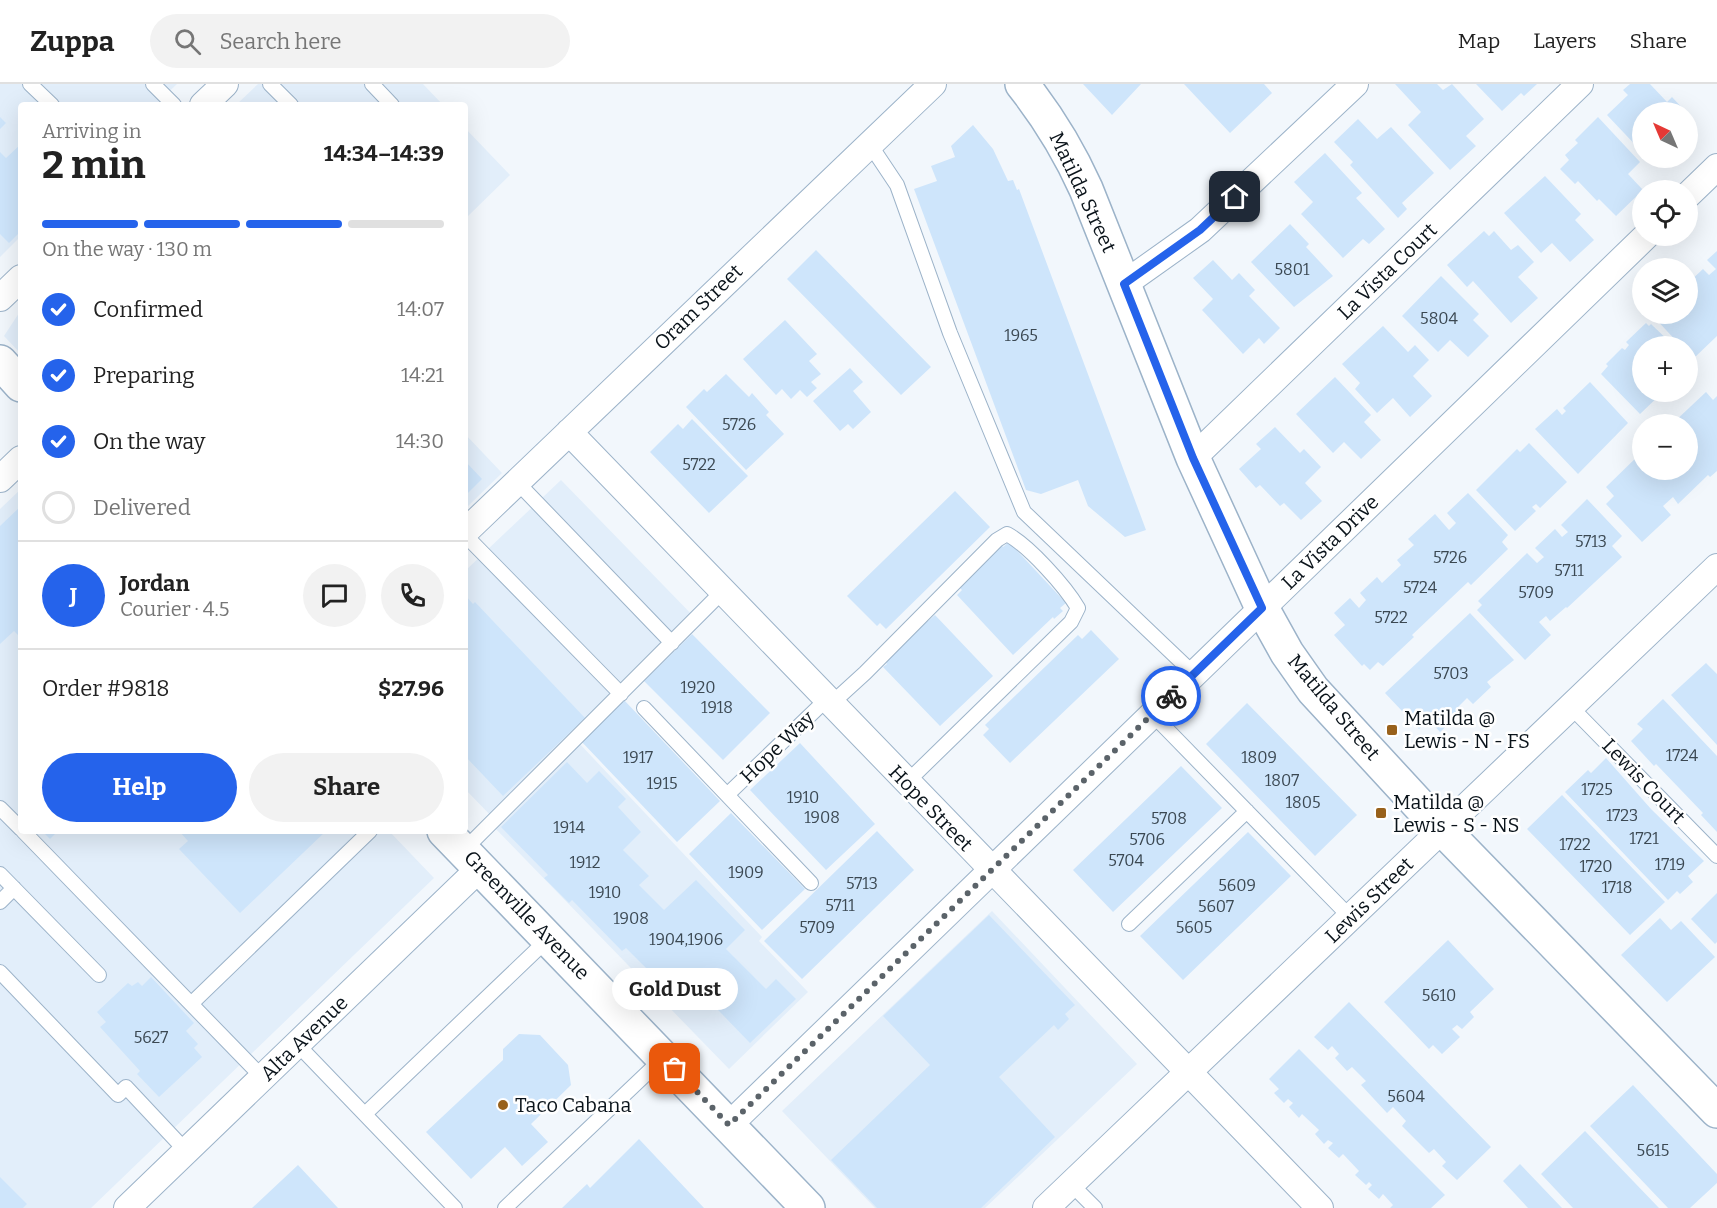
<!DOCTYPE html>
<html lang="en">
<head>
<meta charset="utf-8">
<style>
  body { margin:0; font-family:Bitter,serif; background:#f2f2f2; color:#222; height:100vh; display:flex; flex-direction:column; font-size:22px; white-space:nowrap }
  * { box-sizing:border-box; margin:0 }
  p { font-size:20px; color:#767676 }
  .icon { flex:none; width:33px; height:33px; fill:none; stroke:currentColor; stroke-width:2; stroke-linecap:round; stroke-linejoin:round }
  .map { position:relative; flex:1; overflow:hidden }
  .drawer { position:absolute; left:18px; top:18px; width:450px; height:732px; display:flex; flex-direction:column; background:#fff; border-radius:6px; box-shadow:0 6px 24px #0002 }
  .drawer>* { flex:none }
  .needle { width:39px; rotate:316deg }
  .tools { position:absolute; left:1632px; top:18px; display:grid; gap:12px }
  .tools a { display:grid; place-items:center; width:66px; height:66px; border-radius:50%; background:#fff; box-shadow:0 6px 24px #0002; font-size:30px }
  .pin { position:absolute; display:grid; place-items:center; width:51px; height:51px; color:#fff; margin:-26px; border-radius:12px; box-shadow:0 3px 9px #0006 }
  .courier { position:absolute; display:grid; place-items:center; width:60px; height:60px; margin:-30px; border:4px solid #2563eb; border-radius:50%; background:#fff; color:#222; box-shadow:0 2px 8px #0007 }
  .bubble { position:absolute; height:42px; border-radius:21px; background:#fff; box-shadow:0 6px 24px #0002; font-size:20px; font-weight:700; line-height:42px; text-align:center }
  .head em { font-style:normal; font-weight:700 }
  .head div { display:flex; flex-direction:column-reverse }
  .head { display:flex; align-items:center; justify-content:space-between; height:102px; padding:0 24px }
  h1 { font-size:39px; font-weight:700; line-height:45px }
  .bar { display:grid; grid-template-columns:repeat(4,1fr); gap:9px 6px; align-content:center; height:72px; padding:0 24px }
  .bar i { height:8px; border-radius:4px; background:#e0e0e0 }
  .bar .current { background:#2563eb }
  .bar p { grid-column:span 4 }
  .line { display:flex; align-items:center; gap:15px; padding:0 24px; border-top:2px solid #e0e0e0 }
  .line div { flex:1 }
  .round { display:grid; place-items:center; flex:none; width:63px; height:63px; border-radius:32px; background:#f2f2f2 }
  ol { padding:0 24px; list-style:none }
  li { display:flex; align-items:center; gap:18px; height:66px }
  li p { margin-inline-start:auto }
  li .icon { padding:6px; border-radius:50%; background:#2563eb; color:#fff; stroke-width:4 }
  li:last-child { color:#767676 }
  li i { width:33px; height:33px; border:3px solid #e0e0e0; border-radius:50% }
  .button { display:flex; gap:12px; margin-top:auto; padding:12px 24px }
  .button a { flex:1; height:69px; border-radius:36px; background:#2563eb; color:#fff; font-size:24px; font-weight:700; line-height:69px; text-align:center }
  .button a+a { background:#f2f2f2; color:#222 }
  header { display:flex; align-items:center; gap:36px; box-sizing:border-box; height:84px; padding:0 30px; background:#fff; border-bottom:2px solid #e0e0e0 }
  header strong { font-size:28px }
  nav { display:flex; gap:33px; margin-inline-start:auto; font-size:21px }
  .search { width:420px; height:54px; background:#f2f2f2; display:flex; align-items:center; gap:15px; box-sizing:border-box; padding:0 21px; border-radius:33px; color:#767676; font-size:22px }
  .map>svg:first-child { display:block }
  .built { fill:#e2eefa }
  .building { fill:#cee5fb }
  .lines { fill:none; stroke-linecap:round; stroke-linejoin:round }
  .lane-casing { stroke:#9cb3c9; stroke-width:16 }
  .street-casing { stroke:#9cb3c9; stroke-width:28 }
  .secondary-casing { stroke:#9cb3c9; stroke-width:36 }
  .lane { stroke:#fff; stroke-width:14 }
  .street { stroke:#fff; stroke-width:26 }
  .secondary { stroke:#fff; stroke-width:33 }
  .done { stroke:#5b6369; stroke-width:6; stroke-dasharray:0 10.8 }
  .route { stroke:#2563eb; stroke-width:8 }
  .poi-dot { fill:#98611b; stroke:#fff; stroke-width:2 }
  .labels { text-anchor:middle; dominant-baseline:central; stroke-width:5; stroke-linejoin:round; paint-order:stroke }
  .number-label { font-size:16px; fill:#3b4852 }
  .street-label { font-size:20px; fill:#0a131a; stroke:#fff }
  .poi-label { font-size:20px; fill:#0a131a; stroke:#fff; text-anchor:start }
</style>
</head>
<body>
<header>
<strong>Zuppa</strong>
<div class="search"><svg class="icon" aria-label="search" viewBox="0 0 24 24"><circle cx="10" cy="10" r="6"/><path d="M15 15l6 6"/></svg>Search here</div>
<nav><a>Map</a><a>Layers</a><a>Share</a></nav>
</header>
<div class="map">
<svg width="1717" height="1124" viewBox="0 0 1717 1124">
  <rect width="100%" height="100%" fill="#f2f7fc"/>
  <path class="built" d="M0 0H177L155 21H21V152L0 173Z
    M258 0H423L443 21H236Z
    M465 44 510 91 465 135Z
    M21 226V270L4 252Z
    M465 350 502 389 465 425Z
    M561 396 700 539 578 658 762 853 759 857 808 908 729 985 491 740 495 736 465 705V487Z
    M21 405V747H389L434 794 91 1124H0V425Z
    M992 827 1137 980 985 1124H875L782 1027Z"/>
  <path class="building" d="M1083 0H1141L1112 31Z
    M1184 0H1264L1272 9 1230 49Z
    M1395 0H1437L1443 6 1452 0 1484 35 1466 52 1476 62 1450 86 1408 41 1421 28Z
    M1476 0H1537L1524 12 1521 9 1502 27Z
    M1630 0H1650L1667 18 1672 13 1686 28H1642V68L1607 31 1628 11 1623 6Z
    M0 33 6 39 0 45Z
    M1598 33 1640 78 1628 90 1643 106 1616 132 1599 115 1597 117 1578 97 1575 100 1560 85 1569 76 1565 71 1578 59 1575 56Z
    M1358 35 1377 55 1391 43 1434 89 1402 119 1407 125 1398 134 1350 81 1353 78 1334 58Z
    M973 41 993 65 1008 97 1013 96 1017 106 1019 105 1146 446 1125 453 1088 422 1078 396 1041 410 1026 406 914 105 937 97 931 82 955 73 951 62Z
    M21 60V147L9 159 0 150V68L6 74Z
    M1325 69 1362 109 1356 114 1385 145 1369 160 1363 155 1343 174 1301 130 1313 118 1294 98Z
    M1657 74H1676L1666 83Z
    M1545 92 1581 130 1575 136 1594 156 1570 178 1552 159 1541 169 1504 129Z
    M1290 140 1309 160 1306 163 1333 192 1294 223 1251 178Z
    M1484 147 1489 152 1494 147 1511 166 1518 161 1534 178 1518 193 1538 214 1511 239 1473 197 1467 203 1447 181Z
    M816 166 931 283 901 311 787 195Z
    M1717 167V252L1693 275 1688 269V262H1681L1652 231 1688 230V199L1703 185 1709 191 1716 185 1707 176Z
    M1213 176 1232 196 1239 189 1255 206 1249 212 1280 244 1264 260 1259 254 1243 270 1202 226 1213 215 1193 194Z
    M1441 192 1479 230 1473 236 1489 252 1468 273 1450 256 1438 268 1402 232Z
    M785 236 817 270 809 277 821 290 811 298 817 304 807 313 800 306 791 315 782 305 776 311 743 275Z
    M1646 239 1649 242 1651 240 1674 262H1642V308H1663L1640 330 1601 290 1608 282 1606 280 1622 264 1625 266 1629 261 1626 258Z
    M1383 242 1408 268 1415 261 1429 276 1413 292 1432 312 1410 333 1393 314 1377 329 1355 305 1360 299 1342 280Z
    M850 284 863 298 853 307 871 328 853 345 848 340 840 347 813 317Z
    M726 290 749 313 752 309 769 328 766 331 784 350 746 386 686 323 704 305 707 308Z
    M1335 293 1371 331 1364 338 1381 356 1361 375 1344 358 1333 369 1296 330Z
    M1590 298 1628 339 1578 390 1535 345 1557 325 1562 331 1566 327 1563 324Z
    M1706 308 1713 316 1717 312V387L1710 393 1708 391 1678 420 1673 413 1663 422 1671 431 1642 458 1606 420 1614 412 1606 403 1642 368V386H1688V340H1672Z
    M692 335 748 392 709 429 650 368 678 340 683 345Z
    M1275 343 1300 369 1304 365 1321 383 1305 399 1322 417 1301 436 1284 419 1280 422 1260 401 1256 404 1239 385 1261 365 1256 360Z
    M1529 359 1567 398 1540 424 1536 420 1532 423 1536 427 1515 447 1476 406 1517 365 1520 368Z
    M465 377 482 395 465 412Z
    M955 407 990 443 886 545 880 539 877 542 847 512Z
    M1468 409 1508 451 1502 458 1508 465 1471 501 1468 498 1412 551 1414 553 1383 582 1378 578 1370 586 1364 580 1362 582 1334 551 1345 541 1334 529 1350 514 1359 524 1366 516 1360 509 1377 493 1382 499 1401 481 1397 476 1414 461 1408 455 1435 430 1449 446 1456 439 1447 429Z
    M1587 415 1622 452 1612 462 1622 473 1567 524 1566 523 1550 537 1546 532 1539 538 1551 551 1525 576 1477 526 1482 521 1478 517 1527 469 1537 479 1544 473 1535 464 1555 445 1562 453 1568 448 1561 441Z
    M21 422V554L14 547 0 560V442Z
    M1009 458 1066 519 1060 524 1063 527 1054 535 1053 533 1013 571 957 511 962 506 959 503 992 472 990 470 1001 460 1003 463Z
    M465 511 473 520 475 518 585 634 503 712 465 672Z
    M1470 529 1514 576 1487 598 1491 603 1473 620 1467 614 1456 625 1461 629 1440 648 1429 636 1419 645 1385 609Z
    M935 531 993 592 940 642 883 583 887 580 884 576 927 535 928 537Z
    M1091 546 1119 575 1010 679 983 651 989 645 985 641 1078 551 1082 555Z
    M692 550 770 629 723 676 644 597Z
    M1706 579 1717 590V661L1671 611Z
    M1663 615 1717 672V748L1701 731 1703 729 1656 680 1654 682 1631 657 1643 645 1637 640Z
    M624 616 720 717 677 758 581 657Z
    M1247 619 1357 731 1315 772 1206 660Z
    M800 659 875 740 826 786 750 706Z
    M1606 674 1651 725 1704 777 1688 792 1693 798 1680 810 1677 807 1668 816 1565 708 1588 686 1591 689Z
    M567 678 587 699 599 687 626 715 618 723 641 748 623 766 649 792 639 801 664 826 696 796 745 846 726 865 766 905 776 895 796 915 750 959 692 899 676 914 626 864 622 867 572 816 569 819 544 794 548 791 501 743Z
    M1181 682 1222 724 1113 828 1073 786Z
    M1562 711 1665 818 1630 851 1527 745Z
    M731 729 805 805 762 846 689 770Z
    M42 747H58L50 755Z
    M179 747H326L240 829 179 765 188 757Z
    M877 747 914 786 802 895 764 857Z
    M1248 748 1291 792 1183 896 1140 852Z
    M1717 809V858L1715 860 1691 835Z
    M989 831 1075 921 1065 930 1069 935 1058 946 1054 941 999 993 1055 1053 981 1124H877L831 1076 930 981 883 932Z
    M1660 834 1671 846 1681 837 1715 873 1667 918 1621 871Z
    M1448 856 1494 905 1470 928 1474 933 1462 945 1457 941 1452 945 1460 953 1442 970 1433 961 1429 965 1384 918Z
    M151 893 194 939 186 947 198 960 194 964 202 973 159 1013 137 990 140 987 100 943 106 938 97 928 128 899 132 902 138 898 142 902Z
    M1349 918 1491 1063 1457 1096 1442 1082 1446 1078 1434 1065 1429 1069 1402 1042 1406 1037 1393 1023 1387 1029 1361 1001 1366 997 1352 983 1347 987 1335 974 1339 970 1332 962 1328 966 1314 953Z
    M519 950 540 951 568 981 571 1001 531 1040 548 1058 522 1082 505 1063 471 1095 426 1048 503 976V965Z
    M1299 965 1445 1111 1431 1124H1390L1393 1121 1383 1110 1379 1115 1368 1105 1372 1101 1369 1098 1366 1101 1355 1091 1359 1087 1343 1070 1339 1074 1328 1064 1333 1059 1328 1056 1324 1060 1315 1050 1319 1046 1302 1030 1299 1034 1289 1023 1293 1019 1288 1015 1284 1019 1274 1009 1279 1005 1269 995Z
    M1633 1001 1717 1090V1099L1690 1124H1668L1590 1042Z
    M1585 1047 1659 1124H1573L1541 1090Z
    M639 1055 704 1124H562L587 1100 590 1104Z
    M1520 1080 1562 1124H1528L1503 1097Z
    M298 1081 338 1124H252Z
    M0 1093 27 1120 23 1124H0Z"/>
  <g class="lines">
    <g class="lane-casing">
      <path id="lane" d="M30 0 52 21
        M153 0 174 21
        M270 0 291 21
        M372 0 392 21
        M869 59 897 101 950 249 1024 428 1194 590
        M517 398 672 559
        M465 451 621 610
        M831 620 865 589 997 456 1007 450C1029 462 1065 502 1078 524L1071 538 907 698
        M1571 623 1717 772
        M644 624 811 799
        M1152 630 1351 834
        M727 711 827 615
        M0 724 21 745
        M23 747 262 993
        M464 766 723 507
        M0 790 99 891
        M0 818 14 804
        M1129 840 1247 727
        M0 888 118 1011 126 1003 186 1067
        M191 920 370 747
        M297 960 455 1124
        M365 1030 548 855
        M1071 1100 1095 1124
        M505 1124 664 973"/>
    </g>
    <g class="street-casing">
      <path id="street" d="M203 21 225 0
        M1688 111 1717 83
        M1124 200 1200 146 1355 0
        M0 214 21 194
        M569 348 1320 1124
        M1193 374 1580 0
        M0 395 21 375
        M465 448 933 0
        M729 1041 1646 152
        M127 1124 481 783
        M1046 1124 1717 483"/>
    </g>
    <g class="secondary-casing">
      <path id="secondary" d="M1022 0C1049 34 1068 65 1086 105L1193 374 1262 524 1287 569 1313 606 1420 722 1717 1027
        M0 278 21 301
        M444 747 808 1124"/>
    </g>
    <use href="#lane" class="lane"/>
    <use href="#street" class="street"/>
    <use href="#secondary" class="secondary"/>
  </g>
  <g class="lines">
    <path class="done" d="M675 985 729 1041 1171 612"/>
    <path class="route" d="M1171 612 1262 524 1193 374 1124 200 1200 146 1235 113"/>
  </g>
  <g class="poi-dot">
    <rect x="1386" y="640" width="12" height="12" rx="3"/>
    <rect x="1375" y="723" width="12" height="12" rx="3"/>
    <circle cx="503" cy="1021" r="6"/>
  </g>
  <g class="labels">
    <g class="number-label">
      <text x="1292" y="185">5801</text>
      <text x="1439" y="234">5804</text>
      <text x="1021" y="251">1965</text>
      <text x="739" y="340">5726</text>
      <text x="699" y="380">5722</text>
      <text x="1591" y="457">5713</text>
      <text x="1450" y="473">5726</text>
      <text x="1569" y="486">5711</text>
      <text x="1420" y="503">5724</text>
      <text x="1536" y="508">5709</text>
      <text x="1391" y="533">5722</text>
      <text x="1451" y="589">5703</text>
      <text x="698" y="603">1920</text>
      <text x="717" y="623">1918</text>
      <text x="1682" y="671">1724</text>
      <text x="638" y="673">1917</text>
      <text x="1259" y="673">1809</text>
      <text x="1282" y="696">1807</text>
      <text x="662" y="699">1915</text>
      <text x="1597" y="705">1725</text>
      <text x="803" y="713">1910</text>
      <text x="1303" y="718">1805</text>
      <text x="1622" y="731">1723</text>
      <text x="822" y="733">1908</text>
      <text x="1169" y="734">5708</text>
      <text x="569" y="743">1914</text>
      <text x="1644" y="754">1721</text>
      <text x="1147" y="755">5706</text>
      <text x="1575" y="760">1722</text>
      <text x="1126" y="776">5704</text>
      <text x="585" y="778">1912</text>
      <text x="1670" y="780">1719</text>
      <text x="1596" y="782">1720</text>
      <text x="746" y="788">1909</text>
      <text x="862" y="799">5713</text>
      <text x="1237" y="801">5609</text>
      <text x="1617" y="803">1718</text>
      <text x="605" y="808">1910</text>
      <text x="840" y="821">5711</text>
      <text x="1216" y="822">5607</text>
      <text x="631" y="834">1908</text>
      <text x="817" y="843">5709</text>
      <text x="1194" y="843">5605</text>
      <text x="686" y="855">1904,1906</text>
      <text x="1439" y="911">5610</text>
      <text x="151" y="953">5627</text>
      <text x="1406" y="1012">5604</text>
      <text x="1653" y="1066">5615</text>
    </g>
    <g class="street-label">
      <text transform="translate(1083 108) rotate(65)">Matilda Street</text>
      <text transform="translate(1387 187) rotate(-44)">La Vista Court</text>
      <text transform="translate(698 223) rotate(-44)">Oram Street</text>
      <text transform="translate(1330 458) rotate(-44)">La Vista Drive</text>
      <text transform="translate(1334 623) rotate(50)">Matilda Street</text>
      <text transform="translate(777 663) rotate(-44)">Hope Way</text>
      <text transform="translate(1644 697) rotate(46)">Lewis Court</text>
      <text transform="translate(931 724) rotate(46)">Hope Street</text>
      <text transform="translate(1369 816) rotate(-44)">Lewis Street</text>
      <text transform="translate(527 831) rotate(46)">Greenville Avenue</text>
      <text transform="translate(304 954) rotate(-44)">Alta Avenue</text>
    </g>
    <g class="poi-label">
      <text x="1404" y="634">Matilda @<tspan x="1404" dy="23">Lewis - N - FS</tspan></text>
      <text x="1393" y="718">Matilda @<tspan x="1393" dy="23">Lewis - S - NS</tspan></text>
      <text x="515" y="1021">Taco Cabana</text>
    </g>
  </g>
</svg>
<div class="tools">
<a><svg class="needle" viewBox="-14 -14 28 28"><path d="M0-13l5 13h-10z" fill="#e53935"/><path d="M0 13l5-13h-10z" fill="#767676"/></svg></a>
<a><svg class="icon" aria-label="locate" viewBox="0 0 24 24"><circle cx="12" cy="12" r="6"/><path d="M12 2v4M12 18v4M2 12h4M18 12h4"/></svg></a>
<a><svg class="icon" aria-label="layers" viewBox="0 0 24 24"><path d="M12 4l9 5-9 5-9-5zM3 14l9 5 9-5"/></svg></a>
<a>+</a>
<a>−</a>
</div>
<div class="pin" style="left:675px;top:985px;background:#ea580c"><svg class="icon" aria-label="bag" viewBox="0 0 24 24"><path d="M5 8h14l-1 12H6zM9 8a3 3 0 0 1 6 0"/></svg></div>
<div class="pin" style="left:1235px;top:113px;background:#1f2937"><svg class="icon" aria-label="home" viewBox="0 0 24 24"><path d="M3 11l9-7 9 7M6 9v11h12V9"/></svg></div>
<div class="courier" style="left:1171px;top:612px"><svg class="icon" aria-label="bike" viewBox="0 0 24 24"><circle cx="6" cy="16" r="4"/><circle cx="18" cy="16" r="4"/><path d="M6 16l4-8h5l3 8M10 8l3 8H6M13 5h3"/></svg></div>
<div class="bubble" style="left:612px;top:884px;width:126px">Gold Dust</div>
<section class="drawer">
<div class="head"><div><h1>2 min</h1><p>Arriving in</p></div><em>14:34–14:39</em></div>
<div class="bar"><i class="current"></i><i class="current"></i><i class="current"></i><i></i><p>On the way · 130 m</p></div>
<ol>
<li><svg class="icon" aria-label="check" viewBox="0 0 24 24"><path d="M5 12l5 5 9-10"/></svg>Confirmed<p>14:07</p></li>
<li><svg class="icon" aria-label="check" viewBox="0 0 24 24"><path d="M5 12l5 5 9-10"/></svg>Preparing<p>14:21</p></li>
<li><svg class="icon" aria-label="check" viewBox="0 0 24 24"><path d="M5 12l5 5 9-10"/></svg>On the way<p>14:30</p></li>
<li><i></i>Delivered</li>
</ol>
<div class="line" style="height:108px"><b class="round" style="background:#2563eb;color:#fff">J</b><div><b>Jordan</b><p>Courier · 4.5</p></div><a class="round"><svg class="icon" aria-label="chat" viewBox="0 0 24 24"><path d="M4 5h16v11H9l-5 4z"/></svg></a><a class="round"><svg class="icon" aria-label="phone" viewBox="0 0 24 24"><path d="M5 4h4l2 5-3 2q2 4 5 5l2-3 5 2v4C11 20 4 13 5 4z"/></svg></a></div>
<div class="line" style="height:78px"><div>Order #9818</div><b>$27.96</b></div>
<div class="button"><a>Help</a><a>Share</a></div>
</section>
</div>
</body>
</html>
